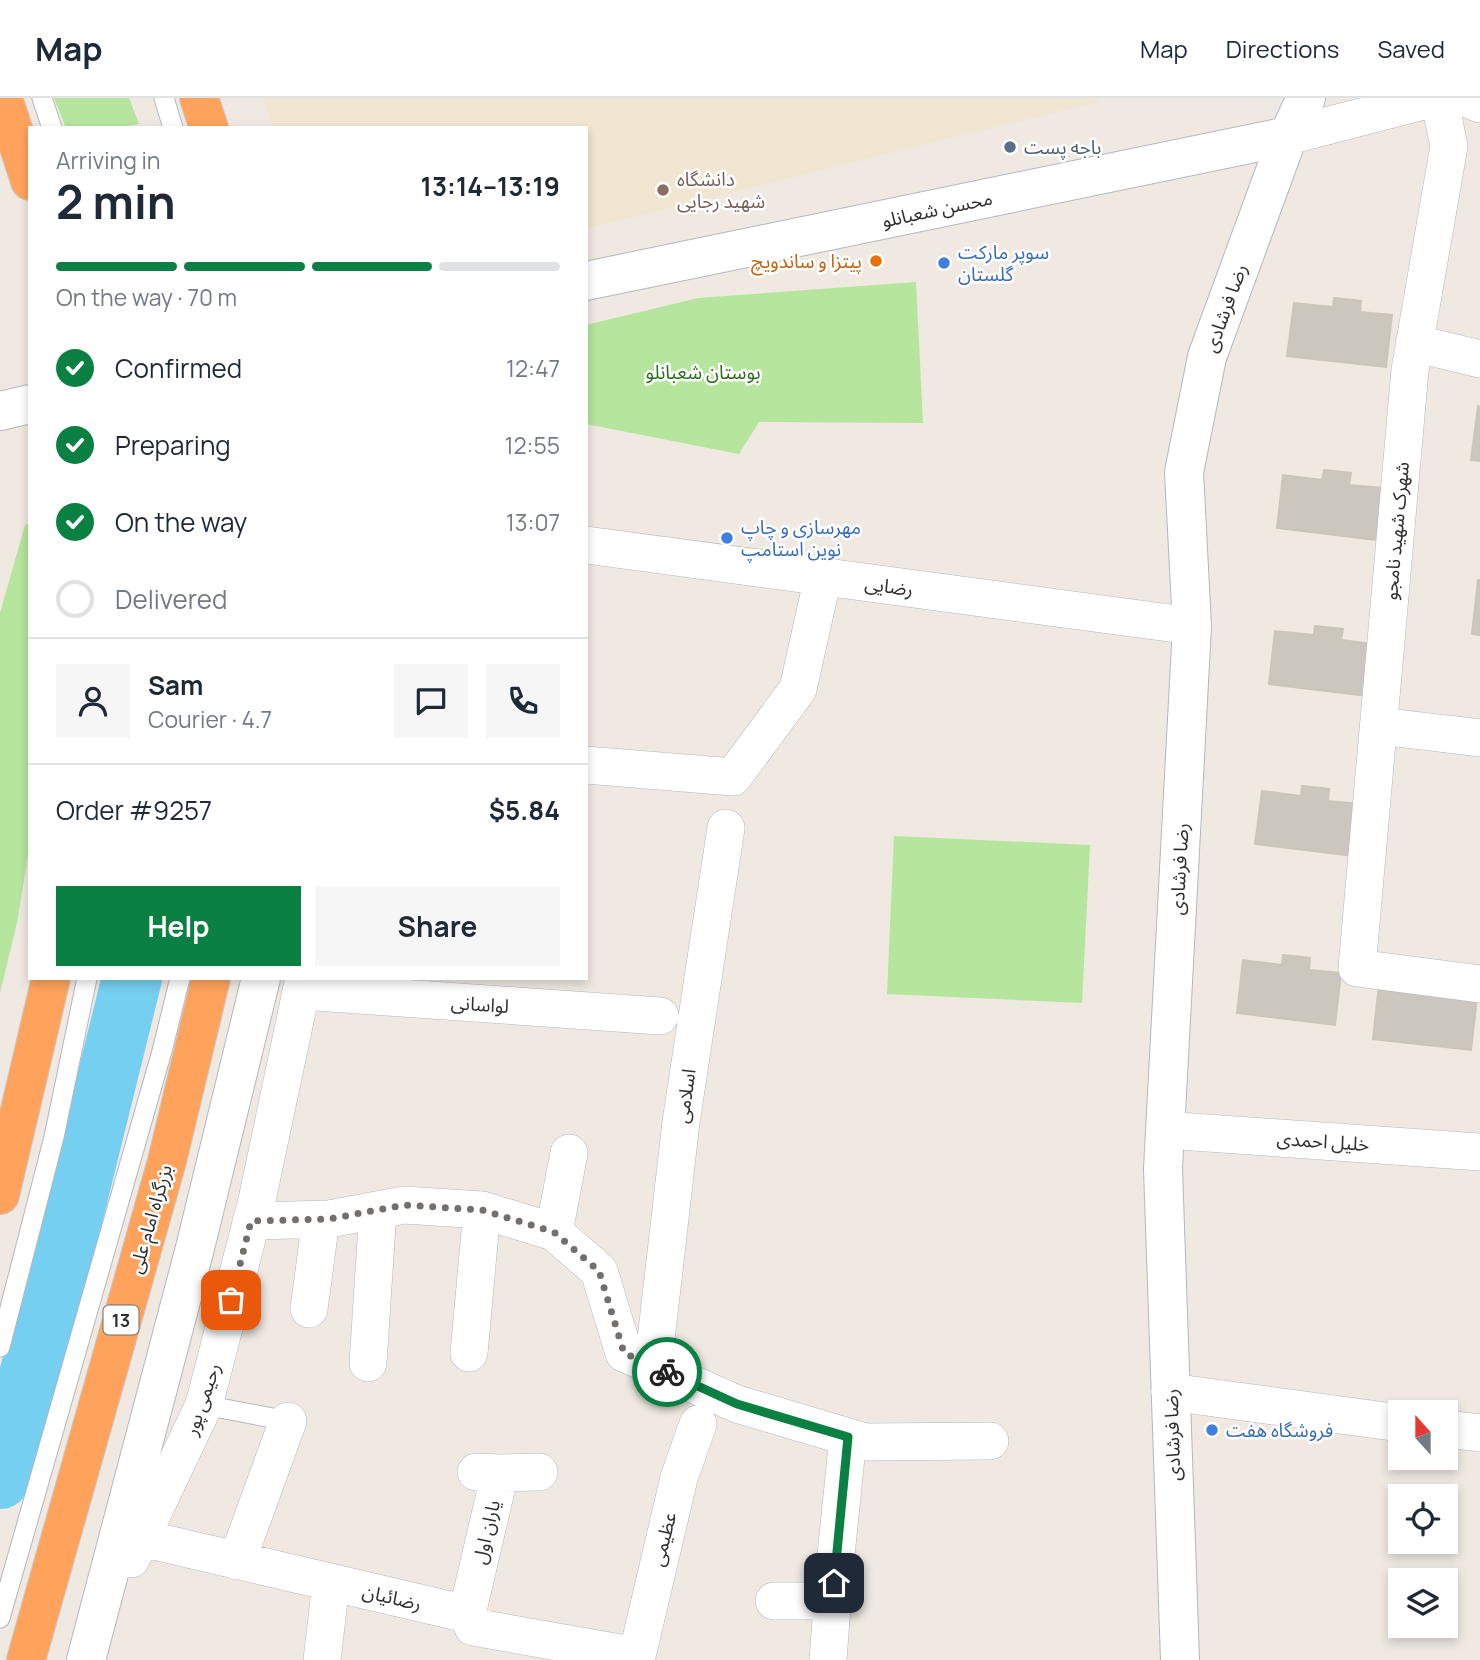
<!DOCTYPE html>
<html lang="en">
<head>
<meta charset="utf-8">
<style>
  body { margin:0; font-family:Manrope,"Noto Sans Arabic",sans-serif; background:#f6f6f7; color:#1f2937; height:100vh; display:flex; flex-direction:column; font-size:26px; white-space:nowrap }
  * { box-sizing:border-box; margin:0 }
  p { font-size:23px; color:#747a83 }
  .icon { flex:none; width:38px; height:38px; fill:none; stroke:currentColor; stroke-width:2; stroke-linecap:round; stroke-linejoin:round }
  .map { position:relative; flex:1; overflow:hidden }
  .details { position:absolute; left:28px; top:28px; width:560px; height:854px; display:flex; flex-direction:column; background:#fff; border-radius:0px; box-shadow:0 4px 10px #0003 }
  .details>* { flex:none }
  .needle { width:46px; rotate:339deg }
  .fabs { position:absolute; left:1388px; top:1302px; display:grid; gap:14px }
  .fabs a { display:grid; place-items:center; width:70px; height:70px; border-radius:0px; background:#fff; box-shadow:0 4px 10px #0003; font-size:35px }
  .pin { position:absolute; display:grid; place-items:center; width:60px; height:60px; color:#fff; margin:-30px; border-radius:14px; box-shadow:0 4px 10px #0006 }
  .courier { position:absolute; display:grid; place-items:center; width:70px; height:70px; margin:-35px; border:5px solid #0b8043; border-radius:50%; background:#fff; color:#222; box-shadow:0 2px 9px #0007 }
  .head em { font-style:normal; font-weight:700 }
  .head div { display:flex; flex-direction:column-reverse }
  .head { display:flex; align-items:center; justify-content:space-between; height:119px; padding:0 28px }
  h1 { font-size:46px; font-weight:700; line-height:52px }
  .bar { display:grid; grid-template-columns:repeat(4,1fr); gap:10px 7px; align-content:center; height:84px; padding:0 28px }
  .bar i { height:9px; border-radius:5px; background:#e0e1e3 }
  .bar .active { background:#0b8043 }
  .bar p { grid-column:span 4 }
  .line { display:flex; align-items:center; gap:18px; padding:0 28px; border-top:2px solid #e0e1e3 }
  .line div { flex:1 }
  .round { display:grid; place-items:center; flex:none; width:74px; height:74px; border-radius:0px; background:#f6f6f7 }
  ol { padding:0 28px; list-style:none }
  li { display:flex; align-items:center; gap:21px; height:77px }
  li p { margin-inline-start:auto }
  li .icon { padding:7px; border-radius:50%; background:#0b8043; color:#fff; stroke-width:4 }
  li:last-child { color:#747a83 }
  li i { width:38px; height:38px; border:4px solid #e0e1e3; border-radius:50% }
  .button { display:flex; gap:14px; margin-top:auto; padding:14px 28px }
  .button a { flex:1; height:80px; border-radius:0px; background:#0b8043; color:#fff; font-size:28px; font-weight:700; line-height:80px; text-align:center }
  .button a+a { background:#f6f6f7; color:#1f2937 }
  header { display:flex; align-items:center; gap:42px; box-sizing:border-box; height:98px; padding:0 35px; background:#fff; border-bottom:2px solid #e0e1e3 }
  header strong { font-size:33px }
  nav { display:flex; gap:38px; margin-inline-start:auto; font-size:24px }
  .map>svg:first-child { display:block }
  .education { fill:#f0e6d1 }
  .green { fill:#b6e59e }
  .lines { fill:none; stroke-linecap:round; stroke-linejoin:round }
  .river { stroke:#75cff0; stroke-width:60 }
  .building { fill:#cbc7bf; stroke:#cbc5ba; stroke-width:2 }
  .lane-casing { stroke:#b4b7c1; stroke-width:21 }
  .street-casing { stroke:#b4b7c1; stroke-width:38 }
  .secondary-casing { stroke:#b4b7c1; stroke-width:40 }
  .highway-casing { stroke:#c9c9c9; stroke-width:40 }
  .lane { stroke:#fff; stroke-width:19 }
  .street { stroke:#fff; stroke-width:37 }
  .secondary { stroke:#fff; stroke-width:38 }
  .highway { stroke:#ffa35c; stroke-width:38 }
  .done { stroke:#726f6d; stroke-width:7; stroke-dasharray:0 12.6 }
  .route { stroke:#0b8043; stroke-width:9 }
  .service-dot { fill:#5c6f8a; stroke:#fff; stroke-width:2.5 }
  .education-dot { fill:#8d6e63; stroke:#fff; stroke-width:2.5 }
  .food-dot { fill:#e8710a; stroke:#fff; stroke-width:2.5 }
  .shop-dot { fill:#3f7fe0; stroke:#fff; stroke-width:2.5 }
  .labels { text-anchor:middle; dominant-baseline:central; stroke-width:5; stroke-linejoin:round; paint-order:stroke }
  .shield { fill:#fff; stroke:#6d6d6d; stroke-width:2 }
  .shield-label { font-size:18px; font-weight:bold; fill:#2e2e2e }
  .service-label { font-size:19px; fill:#4e5e75; stroke:#fff; text-anchor:start }
  .education-label { font-size:19px; fill:#785e54; stroke:#fff; text-anchor:start }
  .street-label { font-size:19px; fill:#2e2e2e; stroke:#fff }
  .shop-label { font-size:19px; fill:#366cbe; stroke:#fff; text-anchor:start }
  .food-label { font-size:19px; fill:#c56008; stroke:#fff; text-anchor:end }
  .park-label { font-size:19px; fill:#2c6e1b; stroke:#fff }
</style>
</head>
<body>
<header>
<strong>Map</strong>
<nav><a>Map</a><a>Directions</a><a>Saved</a></nav>
</header>
<div class="map">
<svg width="1480" height="1562" viewBox="0 0 1480 1562">
  <rect width="100%" height="100%" fill="#efe9e1"/>
  <path class="education" d="M263 0H1103L1092 5 586 131V30H274Z"/>
  <path class="green" d="M54 0H129L139 26 116 30H66Z
    M916 184 923 325 759 324 739 356 586 326V227L698 200Z
    M30 426V745L17 825 0 895V515L25 427Z
    M894 738 1090 747 1082 905 887 896Z"/>
  <g class="lines">
    <path class="river" d="M0 1381 69 1134 132 880"/>
  </g>
  <path class="building" d="M1334 200 1361 203 1360 214 1392 217 1386 269 1287 258 1294 205 1333 209Z
    M1478 308 1480 309V363L1471 362Z
    M1324 372 1351 375 1349 387 1382 390 1375 442 1277 430 1283 377 1322 382Z
    M1478 482H1480V537L1472 536Z
    M1315 528 1343 531 1341 542 1374 546 1367 598 1269 586 1275 533 1314 537Z
    M1302 688 1329 691 1328 703 1360 706 1353 758 1255 746 1262 693 1301 698Z
    M1283 857 1310 860 1309 872 1341 875 1335 927 1237 915 1243 862 1282 867Z
    M1379 887 1477 900 1471 952 1373 941Z"/>
  <g class="lines">
    <g class="lane-casing">
      <path id="lane" d="M42 0 52 30
        M164 0 173 30
        M0 1249 54 1039 87 880
        M204 1307 288 1323
        M0 1520 162 953 180 880"/>
    </g>
    <g class="street-casing">
      <path id="street" d="M1439 0 1449 48 1410 272 1357 870 1480 886
        M1466 0 1480 6
        M1288 38 1434 0
        M1414 245 1480 261
        M586 447 1192 528
        M1379 628 1480 640
        M586 667 733 679 798 591 823 479
        M301 893 660 918
        M1165 1032 1480 1054
        M251 1123 329 1121 404 1107 482 1112 554 1134 599 1173 624 1255 737 1306 865 1344 990 1343
        M554 1134 569 1055
        M309 1211 321 1121
        M469 1255 482 1112
        M368 1265 378 1112
        M653 1268 681 1024 726 730
        M1170 1294 1400 1325
        M1446 1331 1480 1335
        M500 1375 539 1374
        M141 1440 467 1516 473 1529 637 1558 679 1380 698 1326
        M131 1461 204 1307 257 1102 304 880
        M237 1463 288 1323
        M774 1503H833
        M467 1516 500 1375 476 1374
        M322 1562 331 1485
        M828 1562 835 1467 848 1339"/>
    </g>
    <g class="secondary-casing">
      <path id="secondary" d="M586 183 1288 38
        M0 313 30 306
        M86 1562 195 1150 261 880
        M1180 1562 1163 1071 1192 528 1184 374 1207 259 1288 38 1306 0"/>
    </g>
    <g class="highway-casing">
      <path id="highway" d="M3 0 30 83
        M199 0 209 30
        M0 1097 51 880
        M26 1562 167 1063 211 880"/>
    </g>
    <use href="#lane" class="lane"/>
    <use href="#street" class="street"/>
    <use href="#secondary" class="secondary"/>
    <use href="#highway" class="highway"/>
  </g>
  <g class="lines">
    <path class="done" d="M231 1202 251 1123 329 1121 404 1107 482 1112 554 1134 599 1173 624 1255 667 1274"/>
    <path class="route" d="M667 1274 737 1306 848 1339 834 1485"/>
  </g>
  <circle class="service-dot" cx="1010" cy="49" r="7"/>
  <circle class="education-dot" cx="663" cy="92" r="7"/>
  <circle class="food-dot" cx="876" cy="163" r="7"/>
  <g class="shop-dot">
    <circle cx="944" cy="165" r="7"/>
    <circle cx="727" cy="440" r="7"/>
    <circle cx="1212" cy="1332" r="7"/>
  </g>
  <g class="labels">
    <rect class="shield" x="103.5" y="1207.5" width="35" height="29" rx="5"/>
    <g class="shield-label">
      <text x="121" y="1222">13</text>
    </g>
    <g class="service-label">
      <text x="1024" y="49">باجه پست</text>
    </g>
    <g class="education-label">
      <text x="677" y="81">دانشگاه<tspan x="677" dy="22">شهید رجایی</tspan></text>
    </g>
    <g class="street-label">
      <text transform="translate(937 111) rotate(-12)">محسن شعبانلو</text>
      <text transform="translate(1225 210) rotate(-70)">رضا فرشادی</text>
      <text transform="translate(1396 433) rotate(-85)">شهرک شهید نامجو</text>
      <text transform="translate(889 488) rotate(8)">رضایی</text>
      <text transform="translate(1179 771) rotate(-87)">رضا فرشادی</text>
      <text transform="translate(480 906) rotate(4)">لواسانی</text>
      <text transform="translate(685 998) rotate(-82)">اسلامی</text>
      <text transform="translate(1323 1043) rotate(4)">خلیل احمدی</text>
      <text transform="translate(150 1121) rotate(-74)">بزرگراه امام علی</text>
      <text transform="translate(202 1301) rotate(-71)">رحیمی پور</text>
      <text transform="translate(1172 1337) rotate(-92)">رضا فرشادی</text>
      <text transform="translate(486 1434) rotate(-77)">یاران اول</text>
      <text transform="translate(663 1441) rotate(-76)">عظیمی</text>
      <text transform="translate(392 1499) rotate(13)">رضائیان</text>
    </g>
    <g class="shop-label">
      <text x="958" y="154">سوپر مارکت<tspan x="958" dy="22">گلستان</tspan></text>
      <text x="741" y="429">مهرسازی و چاپ<tspan x="741" dy="22">نوین استامپ</tspan></text>
      <text x="1226" y="1332">فروشگاه هفت</text>
    </g>
    <g class="food-label">
      <text x="862" y="163">پیتزا و ساندویچ</text>
    </g>
    <g class="park-label">
      <text x="703" y="274">بوستان شعبانلو</text>
    </g>
  </g>
</svg>
<div class="fabs">
<a><svg class="needle" viewBox="-14 -14 28 28"><path d="M0-13l5 13h-10z" fill="#e53935"/><path d="M0 13l5-13h-10z" fill="#747a83"/></svg></a>
<a><svg class="icon" aria-label="locate" viewBox="0 0 24 24"><circle cx="12" cy="12" r="6"/><path d="M12 2v4M12 18v4M2 12h4M18 12h4"/></svg></a>
<a><svg class="icon" aria-label="layers" viewBox="0 0 24 24"><path d="M12 4l9 5-9 5-9-5zM3 14l9 5 9-5"/></svg></a>
</div>
<div class="pin" style="left:231px;top:1202px;background:#ea580c"><svg class="icon" aria-label="bag" viewBox="0 0 24 24"><path d="M5 8h14l-1 12H6zM9 8a3 3 0 0 1 6 0"/></svg></div>
<div class="pin" style="left:834px;top:1485px;background:#1f2937"><svg class="icon" aria-label="home" viewBox="0 0 24 24"><path d="M3 11l9-7 9 7M6 9v11h12V9"/></svg></div>
<div class="courier" style="left:667px;top:1274px"><svg class="icon" aria-label="bike" viewBox="0 0 24 24"><circle cx="6" cy="16" r="4"/><circle cx="18" cy="16" r="4"/><path d="M6 16l4-8h5l3 8M10 8l3 8H6M13 5h3"/></svg></div>
<section class="details">
<div class="head"><div><h1>2 min</h1><p>Arriving in</p></div><em>13:14–13:19</em></div>
<div class="bar"><i class="active"></i><i class="active"></i><i class="active"></i><i></i><p>On the way · 70 m</p></div>
<ol>
<li><svg class="icon" aria-label="check" viewBox="0 0 24 24"><path d="M5 12l5 5 9-10"/></svg>Confirmed<p>12:47</p></li>
<li><svg class="icon" aria-label="check" viewBox="0 0 24 24"><path d="M5 12l5 5 9-10"/></svg>Preparing<p>12:55</p></li>
<li><svg class="icon" aria-label="check" viewBox="0 0 24 24"><path d="M5 12l5 5 9-10"/></svg>On the way<p>13:07</p></li>
<li><i></i>Delivered</li>
</ol>
<div class="line" style="height:126px"><a class="round"><svg class="icon" aria-label="person" viewBox="0 0 24 24"><circle cx="12" cy="8" r="4"/><path d="M4 21q1-7 8-7t8 7"/></svg></a><div><b>Sam</b><p>Courier · 4.7</p></div><a class="round"><svg class="icon" aria-label="chat" viewBox="0 0 24 24"><path d="M4 5h16v11H9l-5 4z"/></svg></a><a class="round"><svg class="icon" aria-label="phone" viewBox="0 0 24 24"><path d="M5 4h4l2 5-3 2q2 4 5 5l2-3 5 2v4C11 20 4 13 5 4z"/></svg></a></div>
<div class="line" style="height:91px"><div>Order #9257</div><b>$5.84</b></div>
<div class="button"><a>Help</a><a>Share</a></div>
</section>
</div>
</body>
</html>
